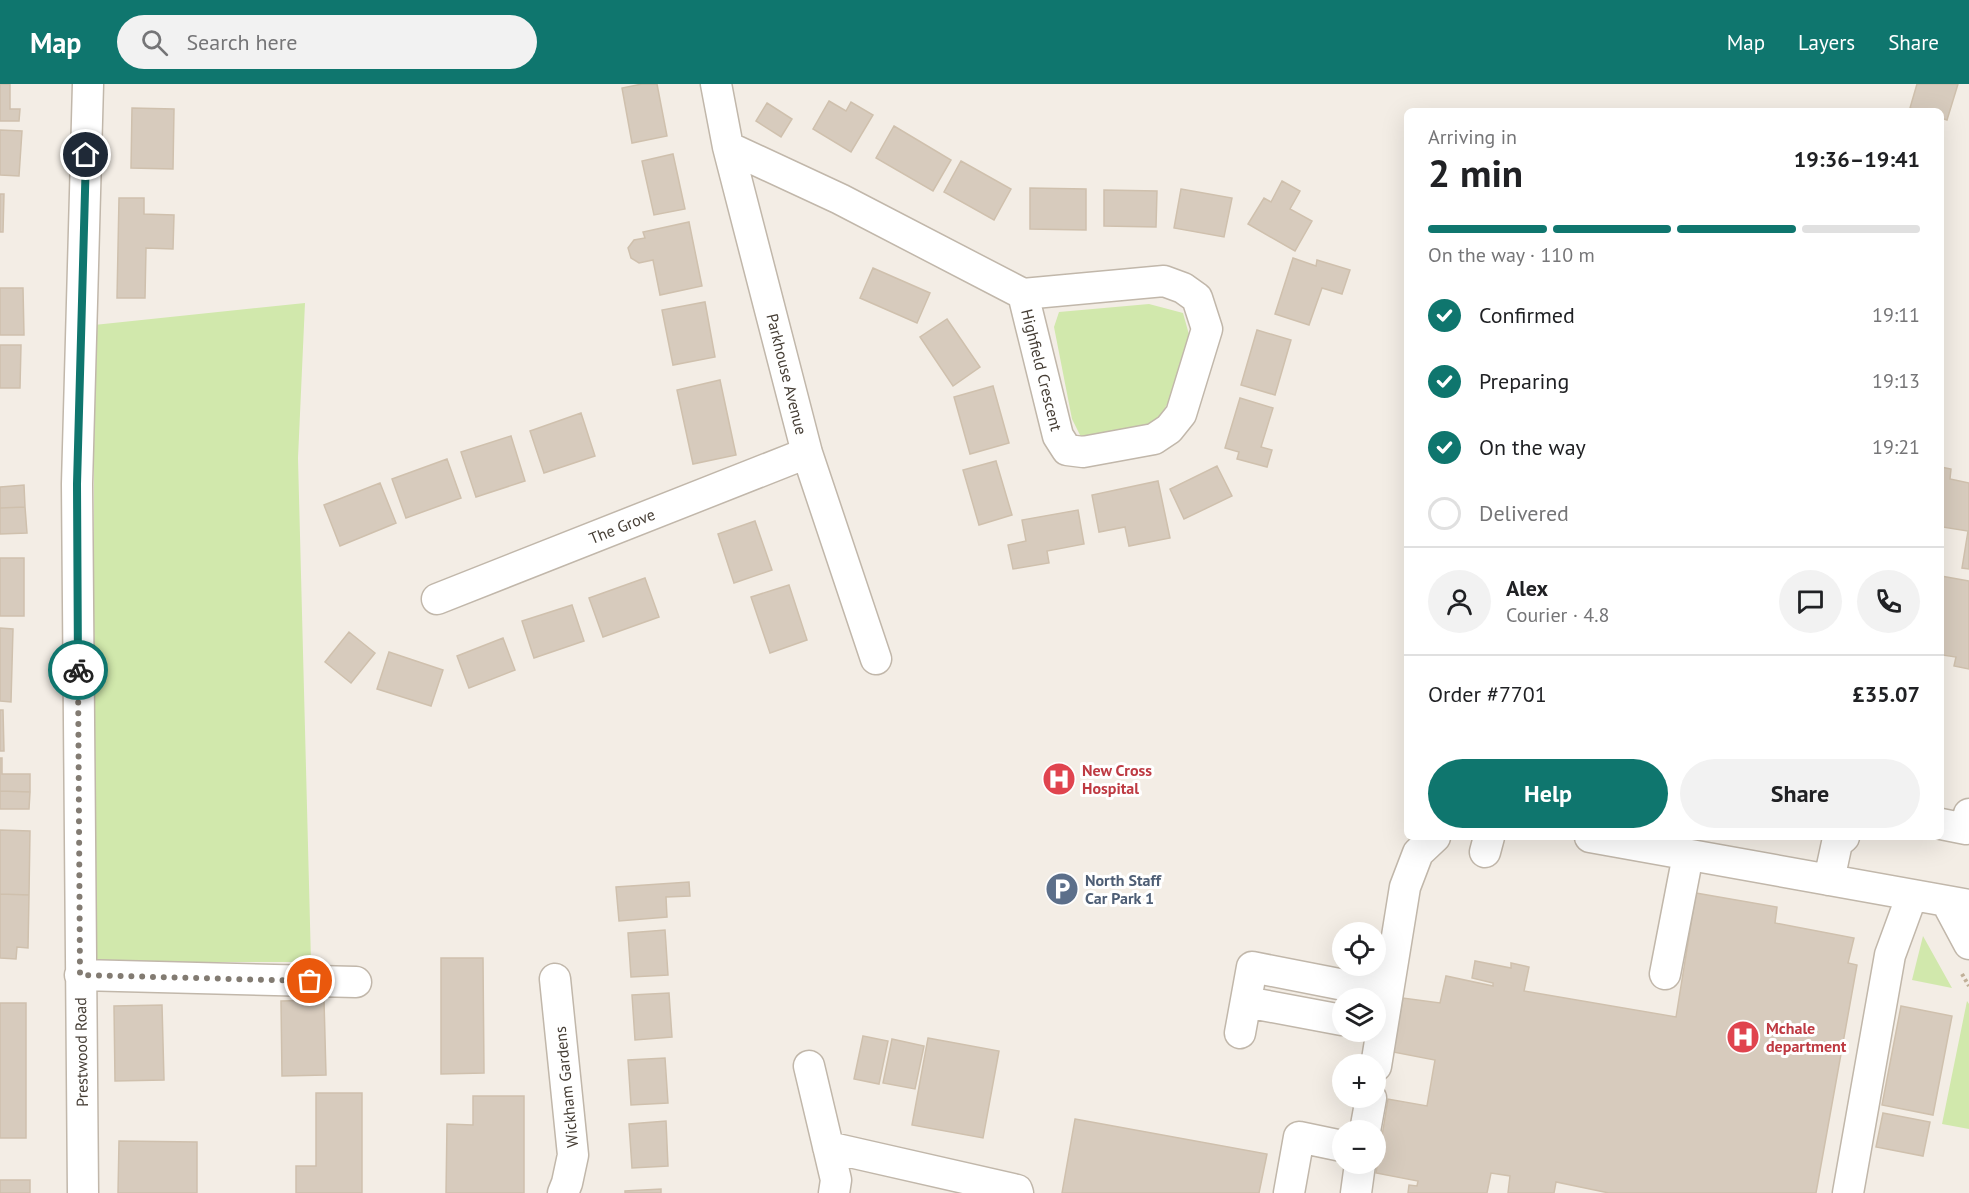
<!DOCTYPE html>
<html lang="en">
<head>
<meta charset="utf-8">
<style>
  body { margin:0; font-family:"PT Sans",sans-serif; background:#f2f2f2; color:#202124; height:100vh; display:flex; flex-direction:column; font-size:22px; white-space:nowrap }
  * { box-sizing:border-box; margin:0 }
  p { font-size:20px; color:#757577 }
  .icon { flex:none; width:33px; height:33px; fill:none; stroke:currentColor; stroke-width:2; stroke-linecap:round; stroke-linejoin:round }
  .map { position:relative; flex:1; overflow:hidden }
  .side { position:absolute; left:1404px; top:24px; width:540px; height:732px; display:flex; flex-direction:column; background:#fff; border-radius:9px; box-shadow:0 6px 24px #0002 }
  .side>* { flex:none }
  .fabs { position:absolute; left:1332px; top:838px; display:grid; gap:12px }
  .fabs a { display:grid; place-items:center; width:54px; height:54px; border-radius:50%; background:#fff; box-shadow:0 6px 24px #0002; font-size:30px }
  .pin { position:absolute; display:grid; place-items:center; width:51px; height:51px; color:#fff; margin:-26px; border:3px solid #fff; border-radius:50%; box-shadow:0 2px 6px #0007 }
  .courier { position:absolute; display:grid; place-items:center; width:60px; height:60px; margin:-30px; border:4px solid #0f766e; border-radius:50%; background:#fff; color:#222; box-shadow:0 2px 8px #0007 }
  .summary em { font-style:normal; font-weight:800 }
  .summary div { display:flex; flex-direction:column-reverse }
  .summary { display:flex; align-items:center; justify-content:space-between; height:102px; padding:0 24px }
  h1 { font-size:39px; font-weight:800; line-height:45px }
  .bar { display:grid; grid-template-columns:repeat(4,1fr); gap:9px 6px; align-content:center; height:72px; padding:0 24px }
  .bar i { height:8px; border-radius:4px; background:#e0e0e0 }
  .bar .selected { background:#0f766e }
  .bar p { grid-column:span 4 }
  .line { display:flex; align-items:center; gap:15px; padding:0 24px; border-top:2px solid #e0e0e0 }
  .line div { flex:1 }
  .round { display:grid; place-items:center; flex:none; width:63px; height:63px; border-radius:32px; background:#f2f2f2 }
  ol { padding:0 24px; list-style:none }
  li { display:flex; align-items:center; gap:18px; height:66px }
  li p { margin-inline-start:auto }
  li .icon { padding:6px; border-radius:50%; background:#0f766e; color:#fff; stroke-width:4 }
  li:last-child { color:#757577 }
  li i { width:33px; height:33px; border:3px solid #e0e0e0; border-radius:50% }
  .action { display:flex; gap:12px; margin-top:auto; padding:12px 24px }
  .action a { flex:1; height:69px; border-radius:36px; background:#0f766e; color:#fff; font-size:24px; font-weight:800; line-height:69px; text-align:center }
  .action a+a { background:#f2f2f2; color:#202124 }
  header { display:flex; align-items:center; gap:36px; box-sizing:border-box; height:84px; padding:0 30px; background:#0f766e; color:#fff }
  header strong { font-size:28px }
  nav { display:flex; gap:33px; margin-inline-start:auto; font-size:21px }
  .search { width:420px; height:54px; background:#f2f2f2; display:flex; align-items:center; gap:15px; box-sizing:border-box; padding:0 21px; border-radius:33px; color:#757577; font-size:22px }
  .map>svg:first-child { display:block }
  .green { fill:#d1e8ac }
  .building { fill:#d7cbbd; stroke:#cfc0ad; stroke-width:1.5 }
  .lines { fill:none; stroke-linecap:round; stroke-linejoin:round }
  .minor-casing { stroke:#c1b7aa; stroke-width:33 }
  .path { stroke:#c0af98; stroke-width:4; stroke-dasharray:3 3; stroke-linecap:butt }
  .minor { stroke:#fff; stroke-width:30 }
  .done { stroke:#827b72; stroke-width:6; stroke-dasharray:0 10.8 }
  .route { stroke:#0f766e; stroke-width:8 }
  .labels { text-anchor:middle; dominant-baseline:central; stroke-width:6; stroke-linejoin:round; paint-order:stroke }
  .street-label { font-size:16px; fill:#453d34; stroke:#fff }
  .health-label { font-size:16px; font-weight:bold; fill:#be3a42; stroke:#fff; text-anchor:start }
  .service-label { font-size:16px; font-weight:bold; fill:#4e5e75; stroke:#fff; text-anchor:start }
</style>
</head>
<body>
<header>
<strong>Map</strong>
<div class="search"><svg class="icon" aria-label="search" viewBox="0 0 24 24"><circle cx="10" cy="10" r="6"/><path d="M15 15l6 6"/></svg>Search here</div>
<nav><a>Map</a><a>Layers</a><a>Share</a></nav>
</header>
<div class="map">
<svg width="1969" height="1109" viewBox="0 0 1969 1109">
  <rect width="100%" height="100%" fill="#f3ede5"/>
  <path class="green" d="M305 219 298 374 311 878H94V241Z
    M1149 220 1183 229 1190 254 1183 292 1157 338 1130 350 1082 355 1072 335 1054 243 1059 228Z
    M1923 852 1952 904 1912 896Z
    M1967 917 1969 920V1045L1942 1040Z"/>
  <path class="building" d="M0 0H10V25H20L19 37H0Z
    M642 0H657L667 52 632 59 622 4Z
    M1917 0H1958L1947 36 1941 34V27H1920L1910 24Z
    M829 17 846 27 851 18 873 31 851 68 813 45Z
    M767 19 792 35 781 53 756 37Z
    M132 24 174 25 173 85 131 84Z
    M894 42 951 76 933 107 876 74Z
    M0 46 22 47 19 92 0 91Z
    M673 70 685 125 654 131 642 77Z
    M961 77 1011 105 994 136 944 108Z
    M1282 97 1300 107 1290 125 1312 137 1295 167 1248 140 1264 114 1271 118Z
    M1030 104 1086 105V146L1030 145Z
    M1181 105 1232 114 1224 153 1174 144Z
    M1104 106 1157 107 1156 143 1104 142Z
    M0 110H4L3 148H0Z
    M119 114H144V130L174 131 173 165 146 164 145 214H117Z
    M689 138 702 202 660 211 653 176 639 179 631 174 628 164 634 156 645 154 643 148Z
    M1293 174 1316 182 1317 176 1350 186 1342 210 1322 204 1309 241 1275 230Z
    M873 184 930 209 917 239 860 214Z
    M0 204H23L24 251H0Z
    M705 218 715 273 673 281 662 226Z
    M947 235 980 283 953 302 920 253Z
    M1257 246 1291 256 1275 311 1241 301Z
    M0 261H21L20 304H0Z
    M720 296 736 371 693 380 677 306Z
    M993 302 1009 359 970 370 954 313Z
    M1240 314 1273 324 1261 363 1272 366 1267 383 1237 375 1239 368 1225 364Z
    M581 329 595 372 544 389 530 347Z
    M511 352 525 397 476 413 461 368Z
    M447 375 461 414 406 434 392 395Z
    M996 377 1012 431 979 441 963 386Z
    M1217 382 1232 412 1184 435 1170 405Z
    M1941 383 1951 385 1950 395 1969 399V485L1962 484 1968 447 1943 443 1941 456Z
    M1158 397 1170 454 1129 462 1125 443 1099 448 1092 411Z
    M380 399 396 439 340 462 324 421Z
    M24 401 25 423 0 424V403Z
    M25 423 27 449 0 450V424Z
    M1078 426 1084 460 1047 467 1049 479 1013 485 1008 461 1026 457 1022 436Z
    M755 437 772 486 734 499 718 450Z
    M0 474H24V532H0Z
    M1941 492 1969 497V585L1954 582 1956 573 1943 571 1941 585Z
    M645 494 659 533 603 553 589 514Z
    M789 501 807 556 770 569 751 513Z
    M572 521 584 557 534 574 522 537Z
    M0 544 13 545 11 618 0 617Z
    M349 548 375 569 351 599 325 578Z
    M503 554 515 586 469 604 457 572Z
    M389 568 443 586 431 622 377 605Z
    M0 626H3L4 667H0Z
    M0 674H2V690H30V708L0 707Z
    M0 707 30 708 29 725H0Z
    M0 746 30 747 29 811 0 810Z
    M689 798 690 812 666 813 667 833 619 837 616 803Z
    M1696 809 1777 823 1775 839 1854 854 1848 879 1857 881 1816 1109H1609L1556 1098 1554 1109H1508L1510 1092 1491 1089 1487 1109H1408L1409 1101 1417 1102 1418 1097 1376 1089 1388 1015 1427 1022 1435 976 1393 968 1403 914 1440 919 1446 892 1493 902V899L1472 894 1475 877 1511 884V879L1529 883 1524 907 1676 933Z
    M0 810 29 811 28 864 17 863 16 875 0 874Z
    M665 846 668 891 631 893 628 849Z
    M441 874H483L484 989 441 990Z
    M669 909 672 953 635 956 632 911Z
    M324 916 326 991 282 992 281 917Z
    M0 919H26V1054H0Z
    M162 921 164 996 115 997 114 922Z
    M1901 922 1952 932 1933 1031 1882 1021Z
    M863 952 888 957 879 1000 854 995Z
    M928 954 999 967 983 1054 912 1041Z
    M892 955 924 962 915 1005 883 999Z
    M665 974 668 1019 631 1021 628 976Z
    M316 1009H362V1109H296V1082H316Z
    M473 1012H524V1109H446L447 1040 473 1041Z
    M1883 1029 1930 1038 1923 1072 1876 1063Z
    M1075 1035 1267 1070 1259 1109H1062Z
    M666 1037 668 1082 632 1084 629 1040Z
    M119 1057 197 1058V1109H118Z
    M0 1096H30V1109H0Z
    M661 1105V1109H625V1107Z"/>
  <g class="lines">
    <g class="minor-casing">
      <path id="minor" d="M716 0 728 63 807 369 876 575
        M728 63 840 115 1023 210 1164 197 1183 204 1197 214 1207 245 1181 330 1169 345 1154 355 1083 368 1067 366 1058 352 1023 210
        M437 515 807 369
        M1941 740 1966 745 1969 730
        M1590 753 1969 821
        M1485 768 1489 753
        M1829 796 1837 759 1844 753
        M1946 817 1969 860
        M1665 890 1688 771
        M80 891 356 898
        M555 895 573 1071 567 1099 563 1109
        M1246 918 1342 936
        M1240 949 1252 883 1349 902 1391 888
        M809 982 836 1096 834 1109
        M1376 982 1405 803 1418 769 1435 753
        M1365 1047 1371 1014
        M828 1063 1017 1106 1018 1109
        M83 1109 77 400 88 0
        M1289 1109 1299 1053 1342 1062
        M1356 1109 1360 1080
        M1848 1109 1890 871 1912 811"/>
    </g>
    <path class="path" d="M1962 890 1969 902"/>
    <use href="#minor" class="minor"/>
  </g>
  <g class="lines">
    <path class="done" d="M78 586 80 891 310 897"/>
    <path class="route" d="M78 586 77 400 86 71"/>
  </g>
  <defs>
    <g id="hospital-disc" transform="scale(1.725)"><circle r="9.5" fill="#e0444e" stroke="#fff"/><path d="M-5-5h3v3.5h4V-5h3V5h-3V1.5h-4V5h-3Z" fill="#fff"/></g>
    <g id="parking-disc" transform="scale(1.725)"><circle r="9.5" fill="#5c6f8a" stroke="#fff"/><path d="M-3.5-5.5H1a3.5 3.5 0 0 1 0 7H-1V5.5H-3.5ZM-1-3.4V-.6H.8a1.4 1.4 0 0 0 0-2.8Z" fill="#fff"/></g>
  </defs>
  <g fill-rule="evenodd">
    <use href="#hospital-disc" x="1059" y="695"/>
    <use href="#parking-disc" x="1062" y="805"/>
    <use href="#hospital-disc" x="1743" y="953"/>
  </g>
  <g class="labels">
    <g class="street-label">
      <text transform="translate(1042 286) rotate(76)">Highfield Crescent</text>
      <text transform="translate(787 290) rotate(76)">Parkhouse Avenue</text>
      <text transform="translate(622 442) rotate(-22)">The Grove</text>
      <text transform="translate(81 968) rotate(-91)">Prestwood Road</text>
      <text transform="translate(566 1003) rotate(-96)">Wickham Gardens</text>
    </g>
    <g class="health-label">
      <text x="1082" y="686">New Cross<tspan x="1082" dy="18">Hospital</tspan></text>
      <text x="1766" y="944">Mchale<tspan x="1766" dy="18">department</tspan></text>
    </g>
    <g class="service-label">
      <text x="1085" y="796">North Staff<tspan x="1085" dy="18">Car Park 1</tspan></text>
    </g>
  </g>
</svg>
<div class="fabs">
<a><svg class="icon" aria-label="locate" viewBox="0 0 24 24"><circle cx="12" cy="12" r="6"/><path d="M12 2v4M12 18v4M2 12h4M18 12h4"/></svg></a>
<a><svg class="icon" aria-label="layers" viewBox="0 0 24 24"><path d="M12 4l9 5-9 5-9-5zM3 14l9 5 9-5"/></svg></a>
<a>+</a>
<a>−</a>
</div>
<div class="pin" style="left:310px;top:897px;background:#ea580c"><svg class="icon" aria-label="bag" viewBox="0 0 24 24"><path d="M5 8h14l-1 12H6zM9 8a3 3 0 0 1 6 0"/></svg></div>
<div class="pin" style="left:86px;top:71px;background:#1f2937"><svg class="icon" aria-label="home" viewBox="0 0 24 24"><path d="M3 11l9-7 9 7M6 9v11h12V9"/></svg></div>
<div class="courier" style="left:78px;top:586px"><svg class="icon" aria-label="bike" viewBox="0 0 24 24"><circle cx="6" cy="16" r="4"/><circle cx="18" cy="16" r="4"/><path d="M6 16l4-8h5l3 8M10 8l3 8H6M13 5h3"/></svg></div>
<section class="side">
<div class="summary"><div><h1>2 min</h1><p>Arriving in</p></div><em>19:36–19:41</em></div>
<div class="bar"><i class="selected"></i><i class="selected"></i><i class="selected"></i><i></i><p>On the way · 110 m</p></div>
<ol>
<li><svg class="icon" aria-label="check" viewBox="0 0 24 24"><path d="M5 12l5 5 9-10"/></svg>Confirmed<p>19:11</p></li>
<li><svg class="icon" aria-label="check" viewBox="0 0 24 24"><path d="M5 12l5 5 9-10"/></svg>Preparing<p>19:13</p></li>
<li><svg class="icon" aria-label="check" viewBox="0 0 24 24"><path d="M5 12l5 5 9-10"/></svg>On the way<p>19:21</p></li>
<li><i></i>Delivered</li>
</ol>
<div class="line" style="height:108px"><a class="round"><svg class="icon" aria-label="person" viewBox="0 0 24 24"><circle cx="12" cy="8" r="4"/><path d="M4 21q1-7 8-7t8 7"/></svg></a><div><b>Alex</b><p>Courier · 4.8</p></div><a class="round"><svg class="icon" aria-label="chat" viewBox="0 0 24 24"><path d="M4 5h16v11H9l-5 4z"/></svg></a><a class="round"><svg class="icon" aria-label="phone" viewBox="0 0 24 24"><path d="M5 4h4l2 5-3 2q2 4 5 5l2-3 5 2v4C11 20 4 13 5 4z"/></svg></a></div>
<div class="line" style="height:78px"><div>Order #7701</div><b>£35.07</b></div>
<div class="action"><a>Help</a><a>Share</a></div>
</section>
</div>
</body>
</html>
